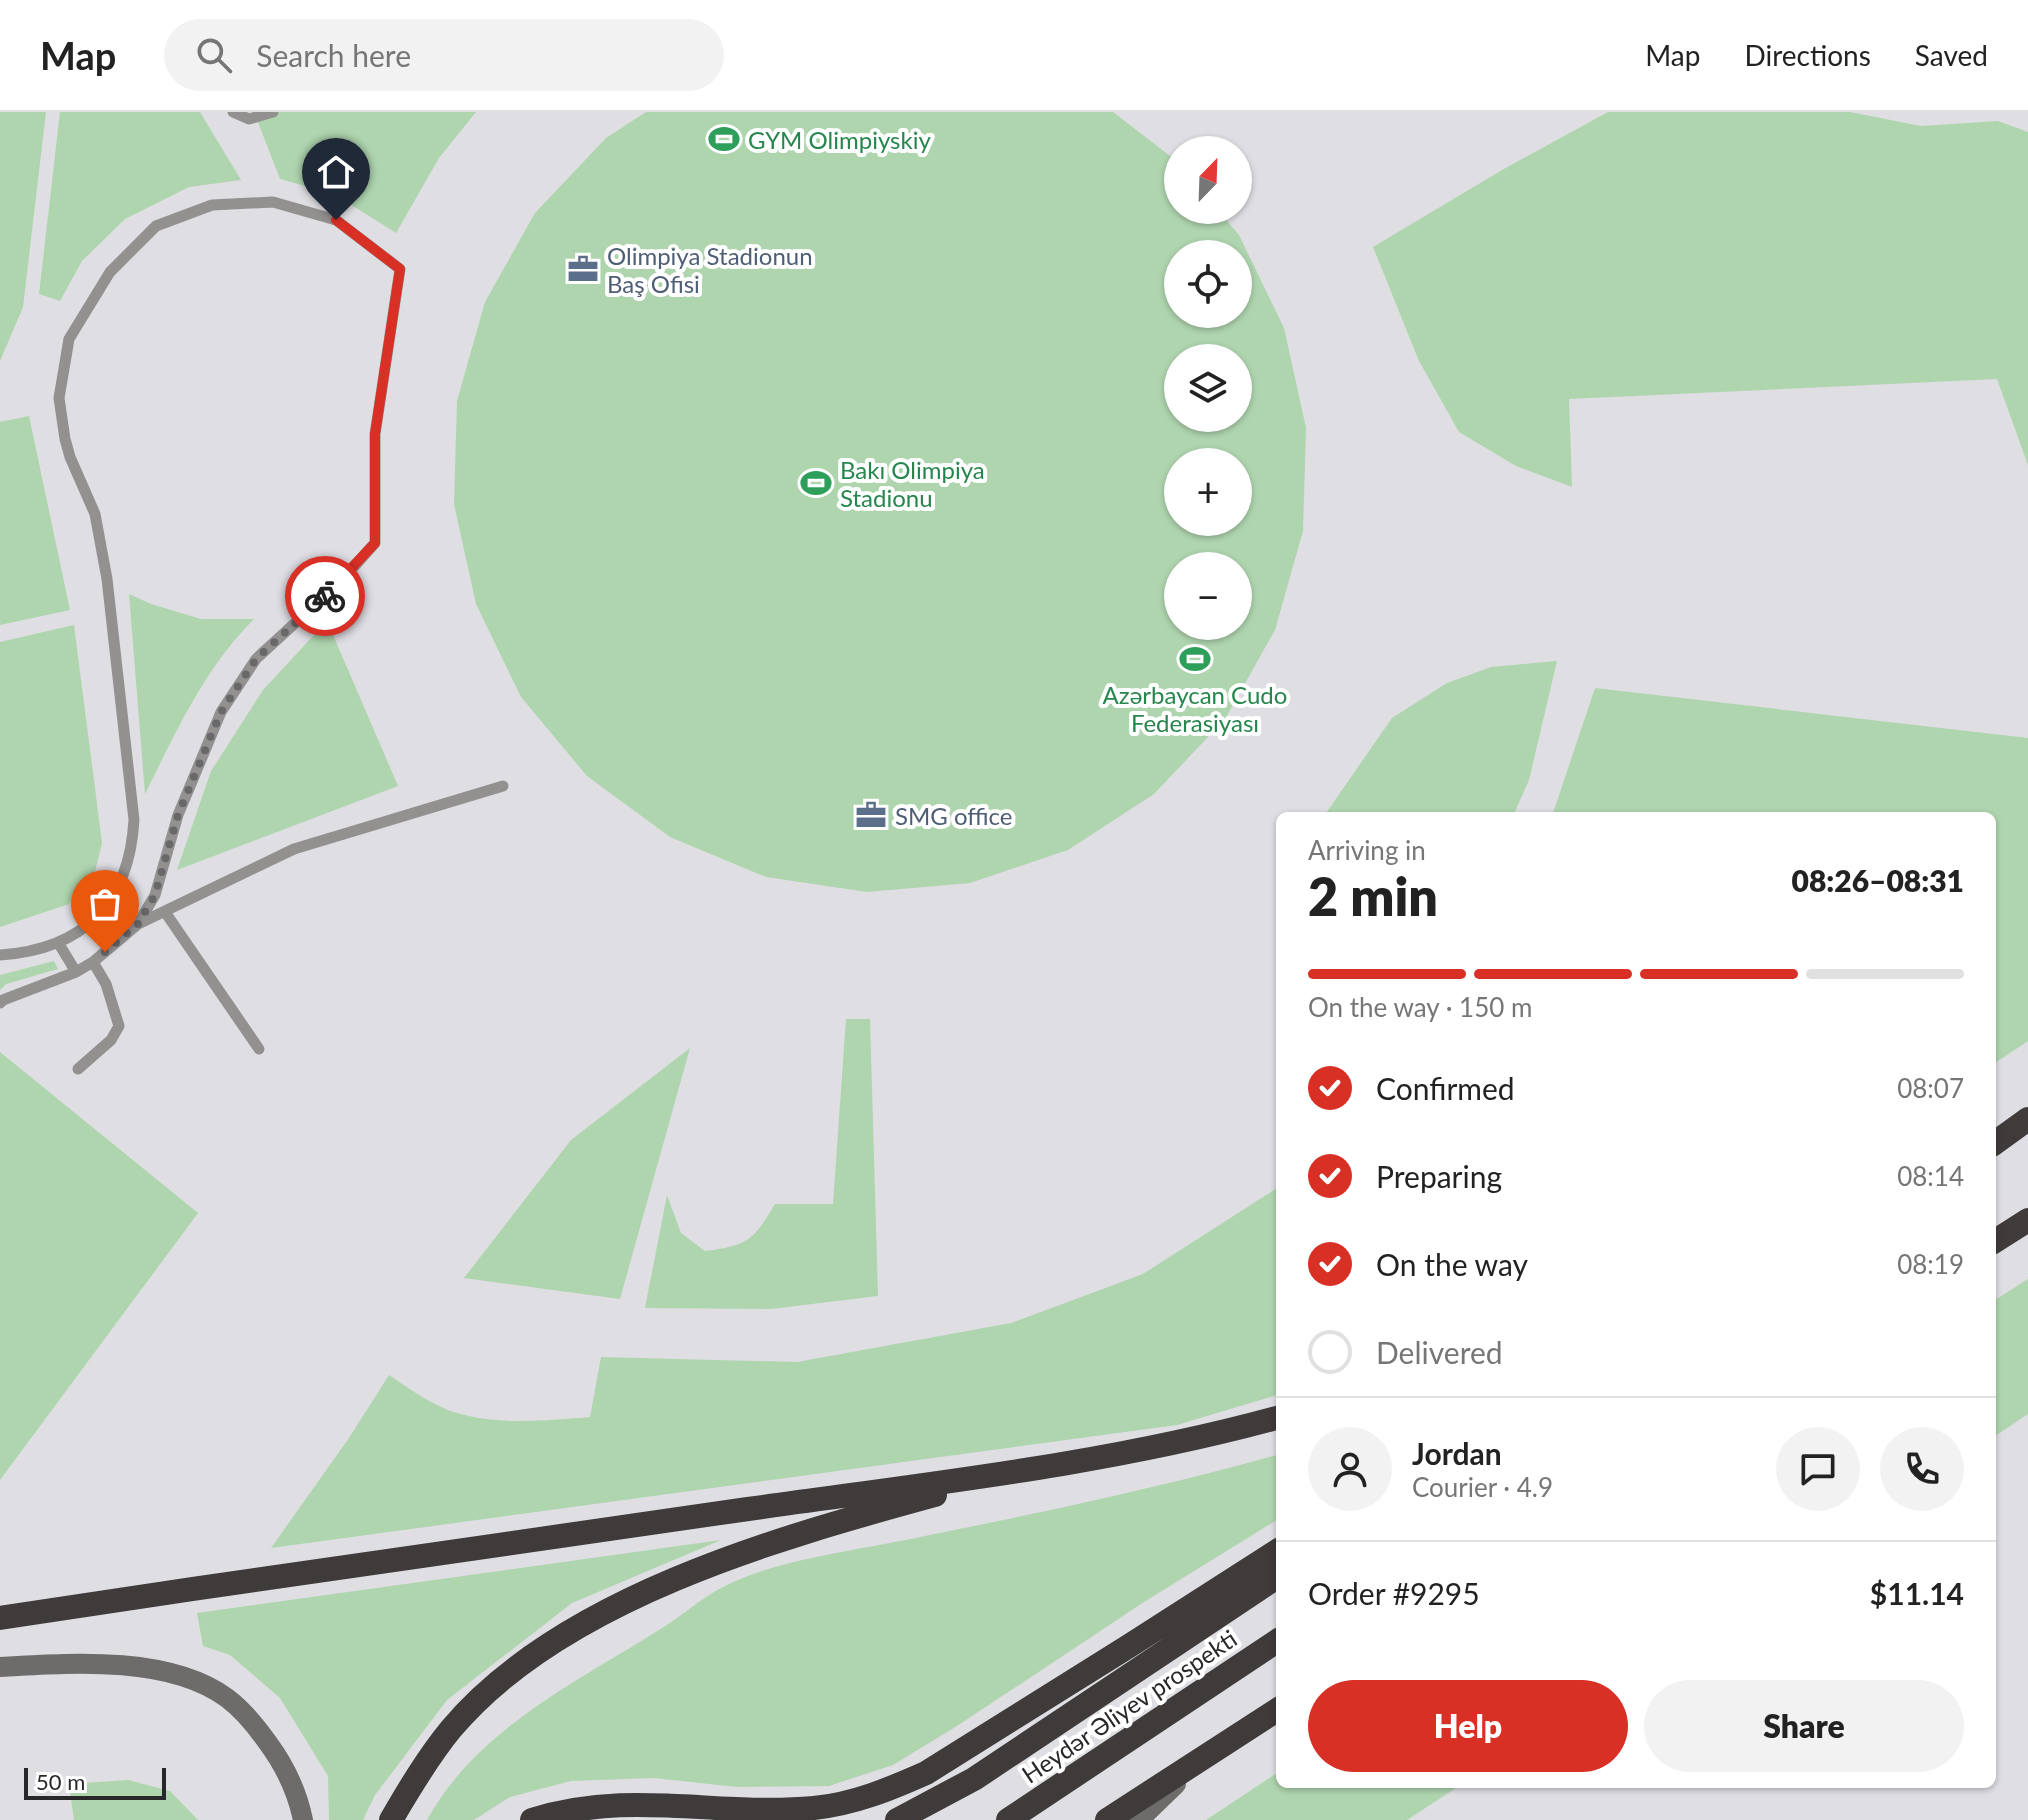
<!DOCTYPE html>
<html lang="en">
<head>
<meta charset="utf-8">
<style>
  body { margin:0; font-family:Lato,sans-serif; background:#f2f2f2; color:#222; height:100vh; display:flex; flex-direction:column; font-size:30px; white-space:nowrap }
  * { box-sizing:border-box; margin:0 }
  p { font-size:26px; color:#767676 }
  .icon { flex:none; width:44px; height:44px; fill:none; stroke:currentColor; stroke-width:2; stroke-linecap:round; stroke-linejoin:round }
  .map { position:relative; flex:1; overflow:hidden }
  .side { position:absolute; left:1276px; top:700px; width:720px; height:976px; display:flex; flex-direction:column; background:#fff; border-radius:12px; box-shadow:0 2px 6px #0004 }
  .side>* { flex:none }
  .needle { width:52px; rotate:23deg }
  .fabs { position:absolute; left:1164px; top:24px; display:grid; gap:16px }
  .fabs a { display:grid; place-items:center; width:88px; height:88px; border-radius:50%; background:#fff; box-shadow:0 2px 6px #0004; font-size:40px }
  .scale { position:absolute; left:24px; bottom:20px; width:142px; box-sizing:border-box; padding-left:8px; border:4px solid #28282a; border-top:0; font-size:22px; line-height:28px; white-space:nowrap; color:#28282a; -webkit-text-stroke:6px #fff; paint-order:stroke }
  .pin { position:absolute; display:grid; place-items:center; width:68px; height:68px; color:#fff; margin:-82px -34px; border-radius:50% 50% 50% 0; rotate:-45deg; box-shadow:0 0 8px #0007 }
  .pin .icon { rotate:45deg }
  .courier { position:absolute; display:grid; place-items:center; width:80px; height:80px; margin:-40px; border:6px solid #d93025; border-radius:50%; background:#fff; color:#222; box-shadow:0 2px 10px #0007 }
  .head em { font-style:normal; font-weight:800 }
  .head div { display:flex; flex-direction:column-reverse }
  .head { display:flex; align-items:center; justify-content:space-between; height:136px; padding:0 32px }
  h1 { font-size:52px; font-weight:800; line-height:60px }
  .bar { display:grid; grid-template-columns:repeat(4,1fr); gap:12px 8px; align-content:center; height:96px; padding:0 32px }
  .bar i { height:10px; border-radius:6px; background:#e0e0e0 }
  .bar .active { background:#d93025 }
  .bar p { grid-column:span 4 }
  .line { display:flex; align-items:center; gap:20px; padding:0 32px; border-top:2px solid #e0e0e0 }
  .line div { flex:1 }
  .round { display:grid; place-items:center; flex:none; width:84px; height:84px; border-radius:42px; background:#f2f2f2 }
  ol { padding:0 32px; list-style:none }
  li { display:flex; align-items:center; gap:24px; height:88px }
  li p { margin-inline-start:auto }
  li .icon { padding:8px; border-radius:50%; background:#d93025; color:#fff; stroke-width:4 }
  li:last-child { color:#767676 }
  li i { width:44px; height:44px; border:4px solid #e0e0e0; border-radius:50% }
  .action { display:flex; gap:16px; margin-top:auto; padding:16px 32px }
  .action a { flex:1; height:92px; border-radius:48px; background:#d93025; color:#fff; font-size:32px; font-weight:800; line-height:92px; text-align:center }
  .action a+a { background:#f2f2f2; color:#222 }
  header { display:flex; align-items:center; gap:48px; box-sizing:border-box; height:112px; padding:0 40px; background:#fff; border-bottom:2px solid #e0e0e0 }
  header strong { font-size:38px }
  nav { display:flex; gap:44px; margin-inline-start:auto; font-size:28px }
  .search { width:560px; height:72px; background:#f2f2f2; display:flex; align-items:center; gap:20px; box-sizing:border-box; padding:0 28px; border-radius:44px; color:#767676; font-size:30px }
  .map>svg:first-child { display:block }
  .green { fill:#afd5af; fill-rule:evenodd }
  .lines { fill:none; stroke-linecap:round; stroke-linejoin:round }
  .lane { stroke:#939090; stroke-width:11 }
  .secondary { stroke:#6e6b6b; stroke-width:20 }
  .highway { stroke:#3f3b3b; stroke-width:24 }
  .done { stroke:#68686b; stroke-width:8; stroke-dasharray:0 14.4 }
  .route { stroke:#d93025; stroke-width:10 }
  .labels { text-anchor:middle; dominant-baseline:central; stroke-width:8; stroke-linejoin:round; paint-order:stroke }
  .leisure-label { font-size:24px; fill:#27864d; stroke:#fff; text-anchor:start }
  .service-label { font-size:24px; fill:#4e5e75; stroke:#fff; text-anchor:start }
  .street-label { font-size:24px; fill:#28282a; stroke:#fff }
</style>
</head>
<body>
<header>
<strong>Map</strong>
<div class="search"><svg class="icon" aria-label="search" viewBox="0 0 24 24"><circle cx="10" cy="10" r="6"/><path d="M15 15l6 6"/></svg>Search here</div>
<nav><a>Map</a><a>Directions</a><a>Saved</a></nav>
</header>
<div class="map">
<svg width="2028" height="1708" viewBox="0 0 2028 1708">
  <rect width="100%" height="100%" fill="#dedee3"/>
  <path class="green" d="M0 0H46L23 195 0 249Z
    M60 0H200L241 68 189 75 125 107 82 149 60 189 39 182Z
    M254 0H476L439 46 396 121 334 82 280 67Z
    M646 0H1113L1178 50V98H1218L1239 123 1284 216 1306 316 1303 419 1275 518 1225 607 1154 682 1068 738 970 771 867 780 766 765 670 725 587 664 521 585 476 492 454 392 457 289 485 190 535 101 606 26ZM1178 142H1238V202H1178ZM1178 246H1238V306H1178ZM1178 350H1238V410H1178ZM1178 454H1238V514H1178Z
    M1608 0H1850L1921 14 1998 9 2028 20V353L1997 267 1569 287 1572 375 1516 354 1459 320 1419 249 1373 135 1502 58Z
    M29 304 70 498 0 513V310Z
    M129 482 151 492 201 507H254C204 557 176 620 145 682Z
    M327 509 398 674 177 758 211 659 263 578Z
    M74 513 102 731 95 759 69 792 0 815V530Z
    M1557 549 1529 668 1513 704H1324L1392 606 1447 571 1491 555Z
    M1595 576 2028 626V929L1992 953V704H1552Z
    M54 849 58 857 6 872 0 878V863Z
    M846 907H870L878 1184 771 1197 645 1196 667 1083 681 1121 705 1139C748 1133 753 1129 775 1092H833Z
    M690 936 620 1187 464 1166 571 1028Z
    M0 940 198 1101 0 1368Z
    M1280 1074V1282L1177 1313 271 1436 349 1326 389 1263C403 1272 416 1282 431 1290 477 1316 539 1309 590 1305L601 1245 797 1250 1011 1211 1143 1162Z
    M2028 1167V1302L1992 1326V1190Z
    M1280 1342V1406L1144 1490 957 1614 893 1653 829 1674 737 1675 654 1666 571 1669 510 1685 474 1708H427C477 1617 575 1571 659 1518 681 1505 702 1485 725 1474 777 1447 866 1437 925 1424 1044 1400 1163 1375 1280 1342Z
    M721 1428 572 1491 447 1588 375 1683 363 1708H329L328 1664 280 1586 230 1543 203 1534 197 1501Z
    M1280 1659V1672H1462L1407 1708H1206Z
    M128 1668 170 1679 198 1708H74L69 1672Z"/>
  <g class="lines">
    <path class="lane" d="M233 0 249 7 273 0
      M165 800 259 937
      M138 812 294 737 503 674
      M59 832 76 860
      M0 843C84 837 129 792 134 708L107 467 95 402 70 345 65 327 59 286 69 227 110 160 156 114 212 93 273 90 336 108 400 157 375 322V431L343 467 256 547 221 600 178 703 155 783 138 812 93 850 76 860 3 888 0 891
      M78 957 111 928 119 914 106 872 93 850"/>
    <path class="secondary" d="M0 1555C69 1551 168 1543 227 1586 243 1598 256 1614 268 1631 285 1654 297 1679 303 1708
      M1139 1708 1176 1672"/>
    <path class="highway" d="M1992 1033 2028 1007
      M1992 1131 2028 1108
      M0 1506C249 1468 498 1432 748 1397 925 1372 1106 1353 1280 1305
      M391 1708C409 1677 428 1645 451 1617 560 1487 777 1426 935 1383
      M532 1708C631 1677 716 1705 814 1696 854 1692 890 1677 926 1661L1129 1534 1280 1437
      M897 1708 974 1667 1280 1463
      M1008 1708 1280 1527
      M1107 1708 1280 1596"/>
  </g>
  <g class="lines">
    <path class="done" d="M105 840 138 812 155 783 178 703 221 600 256 547 325 484"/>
    <path class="route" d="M325 484 375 431V322L400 157 336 108"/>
  </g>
  <defs>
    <g id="stadium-bare" transform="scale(2.4)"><path d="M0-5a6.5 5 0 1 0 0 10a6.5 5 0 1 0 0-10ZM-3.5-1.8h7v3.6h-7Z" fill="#2e9e5b" stroke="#fff" stroke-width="2.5" paint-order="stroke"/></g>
    <g id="office-bare" transform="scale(2.4)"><path d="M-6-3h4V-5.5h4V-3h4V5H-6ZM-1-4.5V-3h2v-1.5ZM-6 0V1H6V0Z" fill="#5c6f8a" stroke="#fff" stroke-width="2.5" paint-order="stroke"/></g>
  </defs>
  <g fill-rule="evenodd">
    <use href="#stadium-bare" x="724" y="27"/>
    <use href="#office-bare" x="583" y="157"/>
    <use href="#stadium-bare" x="816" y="371"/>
    <use href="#stadium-bare" x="1195" y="547"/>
    <use href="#office-bare" x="871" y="703"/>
  </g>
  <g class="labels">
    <g class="leisure-label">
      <text x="748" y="27">GYM Olimpiyskiy</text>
      <text x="840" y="357">Bakı Olimpiya<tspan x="840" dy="28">Stadionu</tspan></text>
      <text x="1195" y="582" text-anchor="middle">Azərbaycan Cudo<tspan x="1195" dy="28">Federasiyası</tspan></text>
    </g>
    <g class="service-label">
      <text x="607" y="143">Olimpiya Stadionun<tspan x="607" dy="28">Baş Ofisi</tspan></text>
      <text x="895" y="703">SMG office</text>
    </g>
    <g class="street-label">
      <text transform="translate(1129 1594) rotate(-34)">Heydər Əliyev prospekti</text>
    </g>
  </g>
</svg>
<div class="fabs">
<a><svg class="needle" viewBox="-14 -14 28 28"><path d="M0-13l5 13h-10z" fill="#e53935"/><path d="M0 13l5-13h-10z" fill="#767676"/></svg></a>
<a><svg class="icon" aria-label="locate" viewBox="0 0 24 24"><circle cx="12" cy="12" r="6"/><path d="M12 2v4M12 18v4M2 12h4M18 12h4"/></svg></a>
<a><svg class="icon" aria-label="layers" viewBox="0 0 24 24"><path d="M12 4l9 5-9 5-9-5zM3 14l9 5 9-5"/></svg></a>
<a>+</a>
<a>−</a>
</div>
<div class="scale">50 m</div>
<div class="pin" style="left:105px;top:840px;background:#ea580c"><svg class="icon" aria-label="bag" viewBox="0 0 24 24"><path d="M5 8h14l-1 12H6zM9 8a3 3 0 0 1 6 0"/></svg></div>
<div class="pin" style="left:336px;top:108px;background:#1f2937"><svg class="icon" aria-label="home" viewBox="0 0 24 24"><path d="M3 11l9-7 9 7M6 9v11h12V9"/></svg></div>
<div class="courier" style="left:325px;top:484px"><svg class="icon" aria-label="bike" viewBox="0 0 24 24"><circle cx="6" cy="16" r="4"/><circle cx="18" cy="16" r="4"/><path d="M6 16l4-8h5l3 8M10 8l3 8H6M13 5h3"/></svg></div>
<section class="side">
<div class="head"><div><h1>2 min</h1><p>Arriving in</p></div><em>08:26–08:31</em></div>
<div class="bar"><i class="active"></i><i class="active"></i><i class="active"></i><i></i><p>On the way · 150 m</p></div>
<ol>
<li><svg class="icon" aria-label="check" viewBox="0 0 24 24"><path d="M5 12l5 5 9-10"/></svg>Confirmed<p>08:07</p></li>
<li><svg class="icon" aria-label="check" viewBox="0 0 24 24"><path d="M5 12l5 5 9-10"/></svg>Preparing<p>08:14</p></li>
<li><svg class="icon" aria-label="check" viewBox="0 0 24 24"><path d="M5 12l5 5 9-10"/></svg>On the way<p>08:19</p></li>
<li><i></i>Delivered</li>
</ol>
<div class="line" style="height:144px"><a class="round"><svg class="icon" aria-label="person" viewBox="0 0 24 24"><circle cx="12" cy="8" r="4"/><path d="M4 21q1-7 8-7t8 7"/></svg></a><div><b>Jordan</b><p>Courier · 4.9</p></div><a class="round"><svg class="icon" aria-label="chat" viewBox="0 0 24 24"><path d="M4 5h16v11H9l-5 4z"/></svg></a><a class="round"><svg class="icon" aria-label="phone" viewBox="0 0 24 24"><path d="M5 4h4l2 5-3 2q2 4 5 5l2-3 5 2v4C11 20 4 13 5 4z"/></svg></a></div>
<div class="line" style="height:104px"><div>Order #9295</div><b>$11.14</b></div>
<div class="action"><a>Help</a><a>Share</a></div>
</section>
</div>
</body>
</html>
